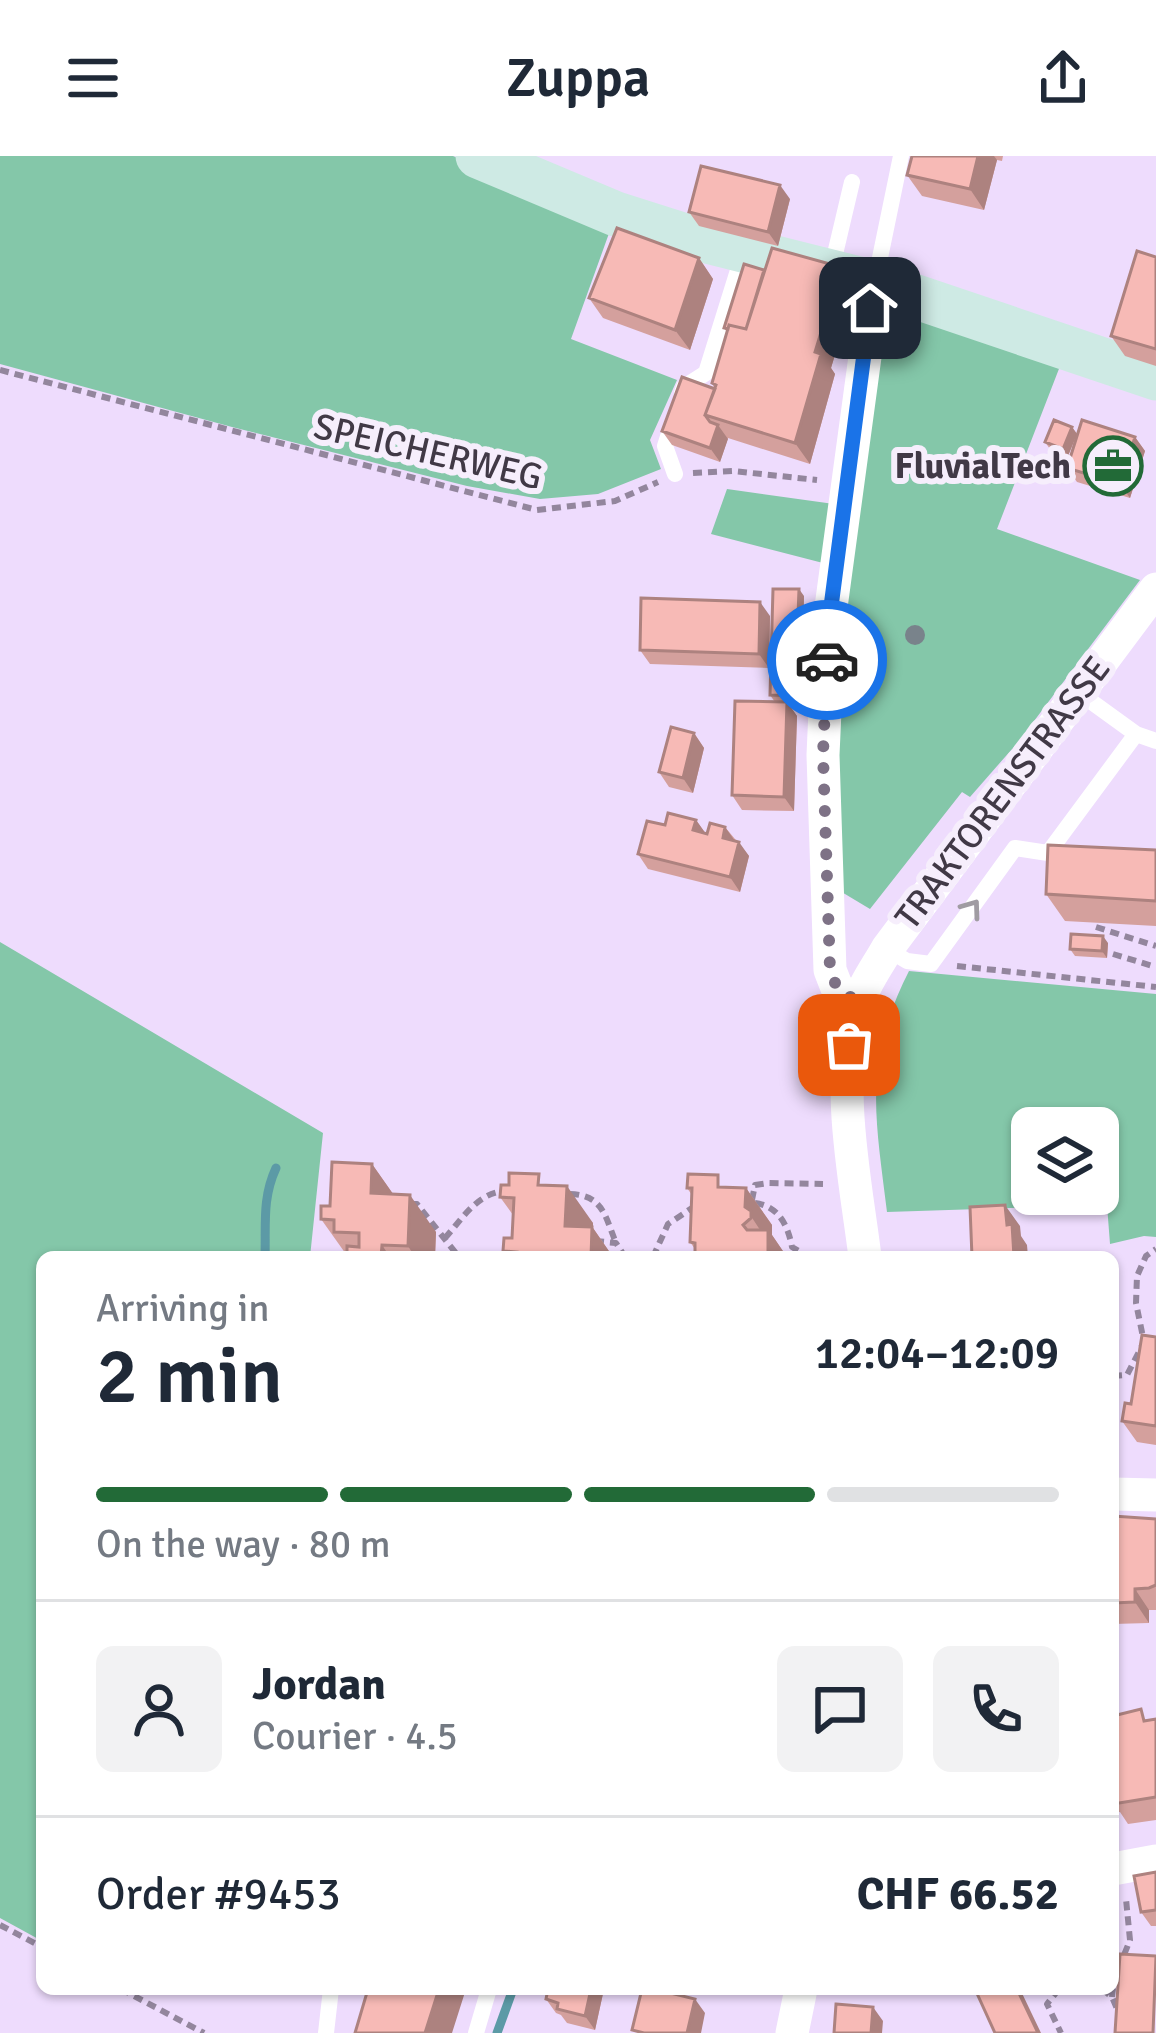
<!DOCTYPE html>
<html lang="en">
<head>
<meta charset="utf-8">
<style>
  body { margin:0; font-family:Signika,sans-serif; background:#f2f2f3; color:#1f2937; height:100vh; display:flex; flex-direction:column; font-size:45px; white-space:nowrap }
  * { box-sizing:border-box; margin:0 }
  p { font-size:39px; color:#747a83 }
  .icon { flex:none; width:66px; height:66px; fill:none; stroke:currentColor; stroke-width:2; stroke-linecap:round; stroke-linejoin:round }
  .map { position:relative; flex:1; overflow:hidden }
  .side { position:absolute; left:36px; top:1095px; width:1083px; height:744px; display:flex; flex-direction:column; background:#fff; border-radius:18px; box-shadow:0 3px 9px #0004 }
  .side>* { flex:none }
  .controls { position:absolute; left:1011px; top:951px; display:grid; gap:24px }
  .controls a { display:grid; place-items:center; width:108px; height:108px; border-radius:18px; background:#fff; box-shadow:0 3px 9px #0004; font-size:60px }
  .pin { position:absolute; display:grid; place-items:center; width:102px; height:102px; color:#fff; margin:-51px; border-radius:24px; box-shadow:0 6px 18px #0006 }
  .courier { position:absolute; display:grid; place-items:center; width:120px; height:120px; margin:-60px; border:9px solid #1a73e8; border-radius:50%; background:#fff; color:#222; box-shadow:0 3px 15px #0007 }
  .headline em { font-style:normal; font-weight:600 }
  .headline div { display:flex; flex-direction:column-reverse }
  .headline { display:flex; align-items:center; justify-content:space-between; height:204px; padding:0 60px }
  h1 { font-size:78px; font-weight:600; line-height:90px }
  .bar { display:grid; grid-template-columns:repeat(4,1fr); gap:18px 12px; align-content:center; height:144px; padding:0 60px }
  .bar i { height:15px; border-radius:9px; background:#e0e1e3 }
  .bar .on { background:#226a37 }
  .bar p { grid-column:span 4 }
  .line { display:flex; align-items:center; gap:30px; padding:0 60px; border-top:3px solid #e0e1e3 }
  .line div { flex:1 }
  .round { display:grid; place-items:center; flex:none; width:126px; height:126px; border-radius:18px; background:#f2f2f3 }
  header { display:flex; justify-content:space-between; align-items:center; height:156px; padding:0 60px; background:#fff; font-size:54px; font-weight:600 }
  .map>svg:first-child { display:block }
  .green { fill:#84c7a9; fill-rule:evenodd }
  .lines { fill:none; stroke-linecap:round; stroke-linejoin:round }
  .stream { stroke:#5c9aa6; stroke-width:9 }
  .path { stroke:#93869d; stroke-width:6; stroke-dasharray:9 6; stroke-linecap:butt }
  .lane { stroke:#fff; stroke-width:16 }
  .street { stroke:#fff; stroke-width:33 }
  .secondary { stroke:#ceeae4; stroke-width:45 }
  .tree { fill:#79838b }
  .wall { fill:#d4a09d }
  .shaded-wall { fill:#ad827f }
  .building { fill:#f7bab6; stroke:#ad827f; stroke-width:3 }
  .oneway { stroke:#a09ca2 }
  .done { stroke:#7e7286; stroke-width:12; stroke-dasharray:0 21.6 }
  .route { stroke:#1a73e8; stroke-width:15 }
  .labels { text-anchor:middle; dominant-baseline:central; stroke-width:12; stroke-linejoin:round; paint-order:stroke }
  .street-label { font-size:36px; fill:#413946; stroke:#f6eefc }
  .poi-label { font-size:36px; font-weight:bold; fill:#413946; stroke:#f6eefc; text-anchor:end }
</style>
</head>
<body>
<header><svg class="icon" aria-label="menu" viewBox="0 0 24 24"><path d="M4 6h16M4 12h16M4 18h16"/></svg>Zuppa<svg class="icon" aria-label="share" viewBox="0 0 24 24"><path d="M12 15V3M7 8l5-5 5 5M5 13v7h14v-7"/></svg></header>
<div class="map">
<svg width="1156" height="1877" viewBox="0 0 1156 1877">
  <rect width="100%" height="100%" fill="#eedcfd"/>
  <path class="green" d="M0 0H453L612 69 571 183 677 224 650 284 661 313 598 338 540 343 467 330 232 271 0 208Z
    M901 156 1062 205 997 373 1140 424 1019 585 970 641 962 636 870 753 835 732 842 458 886 163Z
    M727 333 834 348 823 407 711 378Z
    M0 786 323 977 310 1101H42V1785L0 1762Z
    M909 815 1156 838V1081L1144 1080 1110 1088 1107 1049 887 1056C875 958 863 906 909 815ZM1032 972H1098V1038H1032Z"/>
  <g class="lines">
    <path class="stream" d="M265 1101C266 1069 262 1042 276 1012
      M497 1877 513 1833"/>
    <path class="path" d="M0 214 537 354 615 345 658 326
      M693 317 733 315 817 324
      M1096 771 1156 790
      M1113 798 1156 811
      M957 810 1156 831
      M570 1038C603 1039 605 1060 616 1087
      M752 1044 755 1029 768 1027 823 1028
      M755 1047C779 1050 788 1070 792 1091L809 1101
      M410 1048H417L459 1101
      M445 1082C463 1062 479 1034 509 1035
      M595 1085 616 1087 625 1101
      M653 1101 668 1068 695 1050
      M1113 1220 1127 1219 1144 1186 1136 1147 1137 1120 1146 1100 1156 1093
      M0 1769 42 1791
      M121 1833 204 1877
      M1059 1833 1047 1848 1061 1877
      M1102 1833 1112 1841 1118 1855
      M1112 1841 1114 1824 1130 1784 1126 1743"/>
    <path class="lane" d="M831 115 852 26
      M875 126 901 0
      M682 237 684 231 706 217 744 95
      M674 262 665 290 675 318
      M1078 536 1136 578 1156 585
      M887 793 907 805 931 808 1015 692 1048 697 1136 578
      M326 1877 331 1833
      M476 1877 489 1833"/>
    <path class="street" d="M858 846 837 832 830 814 823 599 829 466 875 127
      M865 1101C855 1020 835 931 857 851 862 831 877 811 887 793L1156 433
      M1113 1338 1156 1339
      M1113 1713 1156 1705
      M792 1877 801 1833"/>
    <path class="secondary" d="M478 0 616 58 679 78 875 127 1156 222"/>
  </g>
  <circle class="tree" cx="915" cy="479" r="10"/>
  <path class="wall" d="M912 0H1003L1002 5 997 4 984 54 922 40 907 19Z
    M790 43 778 90 699 70 689 56Z
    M1156 101V210L1125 200 1111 180Z
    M699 102 713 123 690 194 603 162 589 142Z
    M841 111 855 132 831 212 835 218 810 308 728 282 720 306 672 289 662 275 715 233 712 227 727 176 724 172 764 114Z
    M1072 271 1077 278 1068 300 1050 293 1045 286Z
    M1135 281 1145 295 1130 342 1077 326 1067 312Z
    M804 440 801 547H788L797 560 794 655 742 654 732 639 775 546 770 539Z
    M770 460 769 512 650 508 640 494Z
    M694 577 704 592 693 637 669 631 659 616Z
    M696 664 706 678 725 671 749 700 740 736 648 713 638 698 665 669Z
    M1156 694V770L1065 765 1046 738Z
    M1108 787 1107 802 1075 800 1070 793Z
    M372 1008 393 1038 436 1076 435 1101H348L321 1063 330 1050Z
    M547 1029 593 1067V1072L613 1101H508L503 1095 512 1082 513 1059 500 1041Z
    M687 1032H746L772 1069V1079L787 1101H695V1093L690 1086 692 1039Z
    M1156 1181V1289L1137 1286 1122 1265 1131 1248Z
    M1113 1360 1156 1363V1454H1149V1467L1113 1468Z
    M1113 1560 1149 1564 1156 1563V1664L1128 1668 1120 1656 1113 1657Z
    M1156 1716V1770H1151L1141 1756Z
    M604 1833 595 1874 567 1867 561 1859 556 1857 546 1843Z"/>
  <path class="shaded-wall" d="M978 0H994L997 4 984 54 970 33Z
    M780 29 790 43 778 90 768 76Z
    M699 102 713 123 690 194 675 174Z
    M841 111 855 132 831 212 835 218 810 308 795 287 815 196Z
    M718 269 728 283 720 306 710 292Z
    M1072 271 1077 278 1068 300 1063 293Z
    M1135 281 1145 295 1130 342 1120 328Z
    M799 433 804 440 801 547 795 540Z
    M760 446 770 460 769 512 759 498Z
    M787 546 797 560 794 655 784 641Z
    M694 577 704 592 693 637 683 622Z
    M696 664 706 678 693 674Z
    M725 671 735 685 723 682Z
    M739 686 749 700 740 736 730 721Z
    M1103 780 1108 787 1107 802 1102 795Z
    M372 1008 398 1045 371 1037Z
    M567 1030 593 1067V1072L613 1101H587L565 1070Z
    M746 1032 772 1069V1079L787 1101H768V1086L745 1051Z
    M410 1039 436 1076 435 1101H415L408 1090Z
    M1005 1049 1020 1070 1021 1080 1027 1089 1028 1101H1014L1007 1069Z
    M382 1089 390 1101H381Z
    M1135 1433 1149 1454V1467L1135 1446Z
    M439 1833H466L452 1877H425Z
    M591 1833H604L595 1874 585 1860Z
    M1017 1833H1020L1041 1877H1038Z
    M695 1843 705 1857 701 1877H687Z
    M873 1851 883 1865 882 1877H871Z"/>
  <path class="building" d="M912 0H978L970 33 907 19Z
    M701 10 780 29 768 76 689 56Z
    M617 72 699 102 675 174 589 142Z
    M772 92 841 111 815 196 821 198 795 287 705 259 716 229 712 227 729 169 746 173Z
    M1137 95 1156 101V193L1111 180Z
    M744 108 764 114 746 173 729 169 728 173 724 172Z
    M682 221 715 233 705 259 710 266 718 269 710 292 662 275Z
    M1054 264 1072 271 1063 293 1045 286Z
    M1082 264 1135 281 1120 328 1067 312Z
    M773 433H799L795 540 770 539Z
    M641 442 760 446 759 498 640 494Z
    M735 545 787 546 784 641 732 639Z
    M671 571 694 577 683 622 659 616Z
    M668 657 696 664 693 674 707 678 710 667 725 671 723 682 739 686 730 721 638 698 647 665 665 669Z
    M1048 689 1156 694V745L1046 738Z
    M1071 778 1103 780 1102 795 1070 793Z
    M332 1006 372 1008 371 1037 410 1039 408 1090 382 1089 381 1101 347 1100V1090L359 1091V1077L334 1076V1064L321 1063V1050H330Z
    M509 1017 539 1018 538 1029 567 1030 565 1070 592 1071 591 1101H516L517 1096 503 1095 504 1082H512L514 1042 500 1041 501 1029H509Z
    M688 1018 718 1019V1031L746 1032 745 1051 751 1055V1062L743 1069 747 1074H768V1101H695V1087L690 1086 692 1032H687Z
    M1005 1049 1007 1069 1012 1068 1014 1101H972L970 1051Z
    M1142 1179 1156 1181V1270L1122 1265 1125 1247 1131 1248Z
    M1113 1360 1156 1363V1429L1149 1432 1135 1433V1446L1113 1447Z
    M1141 1553 1144 1565 1156 1563V1641L1113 1648V1560Z
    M1156 1716V1754L1141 1756 1134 1720Z
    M1120 1798 1156 1800 1153 1877H1115Z
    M368 1833H439L425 1877H355Z
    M548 1833H591L585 1860 557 1853 558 1847 546 1843Z
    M642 1833H654L695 1843 687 1877H644L632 1874Z
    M975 1833H1017L1038 1877H995Z
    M836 1848 873 1851 871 1877H834Z"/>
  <defs><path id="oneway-chevron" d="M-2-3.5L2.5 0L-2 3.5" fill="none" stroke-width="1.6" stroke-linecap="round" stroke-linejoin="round" transform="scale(3)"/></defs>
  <use class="oneway" href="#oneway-chevron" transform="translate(972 752) rotate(-54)"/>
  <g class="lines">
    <path class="done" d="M827 504 823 598 830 814 837 832 858 846 849 889"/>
    <path class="route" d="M827 504 829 466 870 152"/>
  </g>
  <defs>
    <g id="office-ring" transform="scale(3)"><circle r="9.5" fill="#f6eefc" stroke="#226a37" stroke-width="1.5"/><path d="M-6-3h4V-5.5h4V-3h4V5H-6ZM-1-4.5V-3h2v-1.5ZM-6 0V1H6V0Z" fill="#226a37"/></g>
  </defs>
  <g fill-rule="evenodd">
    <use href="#office-ring" x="1113" y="310"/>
  </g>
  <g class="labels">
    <g class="street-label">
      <text transform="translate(428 296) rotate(13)">SPEICHERWEG</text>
      <text transform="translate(1003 637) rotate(-53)">TRAKTORENSTRASSE</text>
    </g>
    <g class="poi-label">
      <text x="1071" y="310">FluvialTech</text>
    </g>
  </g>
</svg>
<div class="controls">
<a><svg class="icon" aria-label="layers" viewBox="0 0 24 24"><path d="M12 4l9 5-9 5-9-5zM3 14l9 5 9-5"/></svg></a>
</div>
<div class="pin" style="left:849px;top:889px;background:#ea580c"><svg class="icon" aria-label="bag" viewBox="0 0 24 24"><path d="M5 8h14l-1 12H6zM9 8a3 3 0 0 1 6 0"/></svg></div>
<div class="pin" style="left:870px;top:152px;background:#1f2937"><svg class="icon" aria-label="home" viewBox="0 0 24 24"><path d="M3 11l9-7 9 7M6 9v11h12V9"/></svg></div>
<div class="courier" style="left:827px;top:504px"><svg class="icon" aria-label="car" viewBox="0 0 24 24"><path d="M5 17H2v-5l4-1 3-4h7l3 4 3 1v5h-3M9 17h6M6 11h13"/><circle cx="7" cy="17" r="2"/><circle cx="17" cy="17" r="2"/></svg></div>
<section class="side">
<div class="headline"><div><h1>2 min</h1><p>Arriving in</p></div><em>12:04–12:09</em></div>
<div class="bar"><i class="on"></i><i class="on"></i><i class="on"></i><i></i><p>On the way · 80 m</p></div>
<div class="line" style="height:216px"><a class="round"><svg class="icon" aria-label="person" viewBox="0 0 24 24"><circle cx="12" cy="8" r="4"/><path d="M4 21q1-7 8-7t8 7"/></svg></a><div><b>Jordan</b><p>Courier · 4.5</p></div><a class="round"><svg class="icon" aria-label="chat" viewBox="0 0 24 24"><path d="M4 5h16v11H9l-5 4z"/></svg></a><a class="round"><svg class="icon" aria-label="phone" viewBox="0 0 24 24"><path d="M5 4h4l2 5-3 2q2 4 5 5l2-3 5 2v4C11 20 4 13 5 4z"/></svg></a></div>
<div class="line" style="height:156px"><div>Order #9453</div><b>CHF 66.52</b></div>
</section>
</div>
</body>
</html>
